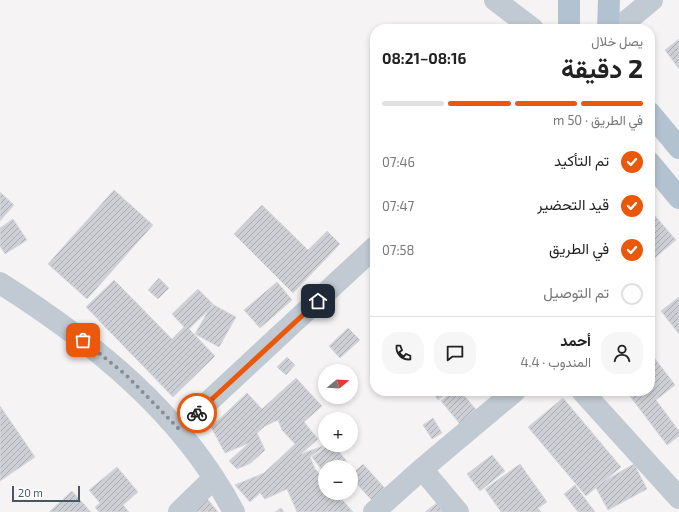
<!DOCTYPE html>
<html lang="ar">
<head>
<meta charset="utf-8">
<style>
  body { margin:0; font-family:"Exo 2",Vazirmatn,sans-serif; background:#f6f6f6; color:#222; direction:rtl; height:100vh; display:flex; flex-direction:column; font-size:15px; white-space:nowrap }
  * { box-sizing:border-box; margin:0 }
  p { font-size:13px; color:#767676 }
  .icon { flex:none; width:22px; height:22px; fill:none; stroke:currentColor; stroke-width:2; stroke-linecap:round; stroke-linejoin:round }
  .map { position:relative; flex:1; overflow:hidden; direction:ltr }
  .drawer { position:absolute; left:370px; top:24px; width:285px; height:372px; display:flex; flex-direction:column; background:#fff; border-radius:16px; box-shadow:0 2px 6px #0003; direction:rtl }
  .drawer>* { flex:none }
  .needle { width:26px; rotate:72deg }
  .controls { position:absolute; left:318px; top:364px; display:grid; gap:8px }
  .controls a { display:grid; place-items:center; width:40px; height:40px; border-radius:50%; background:#fff; box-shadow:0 2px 6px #0003; font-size:20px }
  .scale { position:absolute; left:12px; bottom:10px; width:68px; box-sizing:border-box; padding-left:4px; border:2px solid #4a5661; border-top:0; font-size:11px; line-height:14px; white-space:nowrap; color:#4a5661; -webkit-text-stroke:3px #fff; paint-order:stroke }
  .pin { position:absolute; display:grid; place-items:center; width:34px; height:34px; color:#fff; margin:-17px; border-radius:8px; box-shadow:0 2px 6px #0006 }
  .courier { position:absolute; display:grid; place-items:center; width:40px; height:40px; margin:-20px; border:3px solid #ea580c; border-radius:50%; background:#fff; color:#222; box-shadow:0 1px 5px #0007 }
  .overview em { font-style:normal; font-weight:700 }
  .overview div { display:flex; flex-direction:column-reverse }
  .overview { display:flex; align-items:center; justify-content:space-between; height:68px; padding:0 12px }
  h1 { font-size:26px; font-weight:700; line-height:30px }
  .bar { display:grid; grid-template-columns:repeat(4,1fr); gap:6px 4px; align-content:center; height:48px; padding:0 12px }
  .bar i { height:5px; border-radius:3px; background:#e0e0e0 }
  .bar .selected { background:#ea580c }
  .bar p { grid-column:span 4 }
  .line { display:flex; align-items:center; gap:10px; padding:0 12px; border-top:1px solid #e0e0e0 }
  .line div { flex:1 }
  .round { display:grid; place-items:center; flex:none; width:42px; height:42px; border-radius:16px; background:#f6f6f6 }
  ol { padding:0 12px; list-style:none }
  li { display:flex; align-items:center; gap:12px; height:44px }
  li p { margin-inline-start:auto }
  li .icon { padding:4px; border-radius:50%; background:#ea580c; color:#fff; stroke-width:4 }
  li:last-child { color:#767676 }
  li i { width:22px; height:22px; border:2px solid #e0e0e0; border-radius:50% }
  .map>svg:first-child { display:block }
  .building { fill:url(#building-hatch); stroke:#d7d9de }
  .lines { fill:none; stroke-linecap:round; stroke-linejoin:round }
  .minor { stroke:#c1cad2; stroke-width:22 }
  .major { stroke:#b3c2d1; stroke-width:22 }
  .done { stroke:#868d94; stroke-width:4; stroke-dasharray:0 7.2 }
  .route { stroke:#ea580c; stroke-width:5 }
</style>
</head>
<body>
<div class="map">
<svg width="679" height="512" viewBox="0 0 679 512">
  <defs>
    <pattern id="building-hatch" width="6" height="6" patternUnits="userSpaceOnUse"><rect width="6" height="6" fill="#cdcfd5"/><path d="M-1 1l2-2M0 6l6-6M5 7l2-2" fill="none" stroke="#a8abb0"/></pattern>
  </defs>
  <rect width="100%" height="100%" fill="#f5f3f3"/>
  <path class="building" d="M679 39V69L665 50Z
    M114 190 153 225 87 299 48 264Z
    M0 192 14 205 0 221Z
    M262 205 308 250 327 231 340 244 293 293 234 234Z
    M650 210 676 240 650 262Z
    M13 219 27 240 5 254 0 246V228Z
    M159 278 169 288 158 299 148 290Z
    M114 280 172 339 184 327 172 314 198 289 214 305 189 329 215 356 173 397 86 307Z
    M277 282 292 300 260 328 244 310Z
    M679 297V334L661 311Z
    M212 304 236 317 219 347 195 334Z
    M348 328 360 340 340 358 329 346Z
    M650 352 675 385 656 400 679 431V436L667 445 626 391H650Z
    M287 357 295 365 286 375 277 367Z
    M296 378 322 406 304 422 318 439 301 454 326 445 310 457 315 469 325 480V493H336L353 512H297L287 489 265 499 260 493 250 502 235 485 264 473 295 444 282 430 278 420 265 426 257 433 265 450 251 463 237 469 229 461 249 443 225 453 211 427 247 393 262 409Z
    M432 391H450L438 400Z
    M453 391H460L487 422 470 436 441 401Z
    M563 398 621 467 586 496 528 427Z
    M0 406 35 457 0 481Z
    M433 418 442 433 432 439 423 425Z
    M329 445H334L351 467H325V474L312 457Z
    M492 455 505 471 480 491 467 474Z
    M363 464 391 495 378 507 356 483 351 488V475Z
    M520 464 547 502 538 508 541 512H501L485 489Z
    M634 464 647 489 608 510 595 486Z
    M117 467 138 492 123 505 129 512H99L95 507 100 503 89 490Z
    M575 485 595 512H578L564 494Z
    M72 491 91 512H49Z
    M205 496 218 512H186Z
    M437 503 444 512H425Z
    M281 508 284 512H275Z"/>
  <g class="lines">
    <path class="minor" d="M495 0 533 29
      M617 29 652 0
      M0 283C93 342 182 413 234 512
      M582 391 679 498
      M179 429 375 247
      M422 469 458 512
      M179 512 214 478
      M374 512 422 469 515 391"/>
    <path class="major" d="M569 0V29
      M608 29 609 0
      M650 113 679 148
      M650 163 679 198"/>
  </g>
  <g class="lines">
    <path class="done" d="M83 340 126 375 179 429 197 413"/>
    <path class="route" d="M197 413 318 301"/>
  </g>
</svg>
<div class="controls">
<a><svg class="needle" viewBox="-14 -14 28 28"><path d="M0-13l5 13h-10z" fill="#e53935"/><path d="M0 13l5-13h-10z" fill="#767676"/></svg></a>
<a>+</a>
<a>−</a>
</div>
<div class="scale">20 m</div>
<div class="pin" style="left:83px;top:340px;background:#ea580c"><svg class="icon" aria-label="bag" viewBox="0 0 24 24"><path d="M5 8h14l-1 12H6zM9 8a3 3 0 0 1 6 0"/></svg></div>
<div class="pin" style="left:318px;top:301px;background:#1f2937"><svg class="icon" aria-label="home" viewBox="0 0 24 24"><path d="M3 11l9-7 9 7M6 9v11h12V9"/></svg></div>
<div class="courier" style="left:197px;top:413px"><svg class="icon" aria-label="bike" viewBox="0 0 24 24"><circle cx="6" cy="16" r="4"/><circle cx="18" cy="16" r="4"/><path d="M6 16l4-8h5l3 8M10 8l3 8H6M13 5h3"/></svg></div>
<section class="drawer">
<div class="overview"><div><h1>2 دقيقة</h1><p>يصل خلال</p></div><em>08:16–08:21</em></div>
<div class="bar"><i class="selected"></i><i class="selected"></i><i class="selected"></i><i></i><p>في الطريق · 50 m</p></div>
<ol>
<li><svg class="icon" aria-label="check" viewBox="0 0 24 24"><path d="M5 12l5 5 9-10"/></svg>تم التأكيد<p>07:46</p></li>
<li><svg class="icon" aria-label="check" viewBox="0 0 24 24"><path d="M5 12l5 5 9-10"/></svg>قيد التحضير<p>07:47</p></li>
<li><svg class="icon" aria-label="check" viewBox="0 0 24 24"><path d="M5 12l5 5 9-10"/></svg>في الطريق<p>07:58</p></li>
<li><i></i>تم التوصيل</li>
</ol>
<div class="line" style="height:72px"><a class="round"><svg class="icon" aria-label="person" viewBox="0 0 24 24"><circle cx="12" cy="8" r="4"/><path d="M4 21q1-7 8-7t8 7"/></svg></a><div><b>أحمد</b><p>المندوب · 4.4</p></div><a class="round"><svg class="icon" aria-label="chat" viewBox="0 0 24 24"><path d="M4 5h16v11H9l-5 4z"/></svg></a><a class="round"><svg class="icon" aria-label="phone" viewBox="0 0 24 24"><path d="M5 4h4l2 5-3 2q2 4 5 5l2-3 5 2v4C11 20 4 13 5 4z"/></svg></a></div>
</section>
</div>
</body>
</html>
